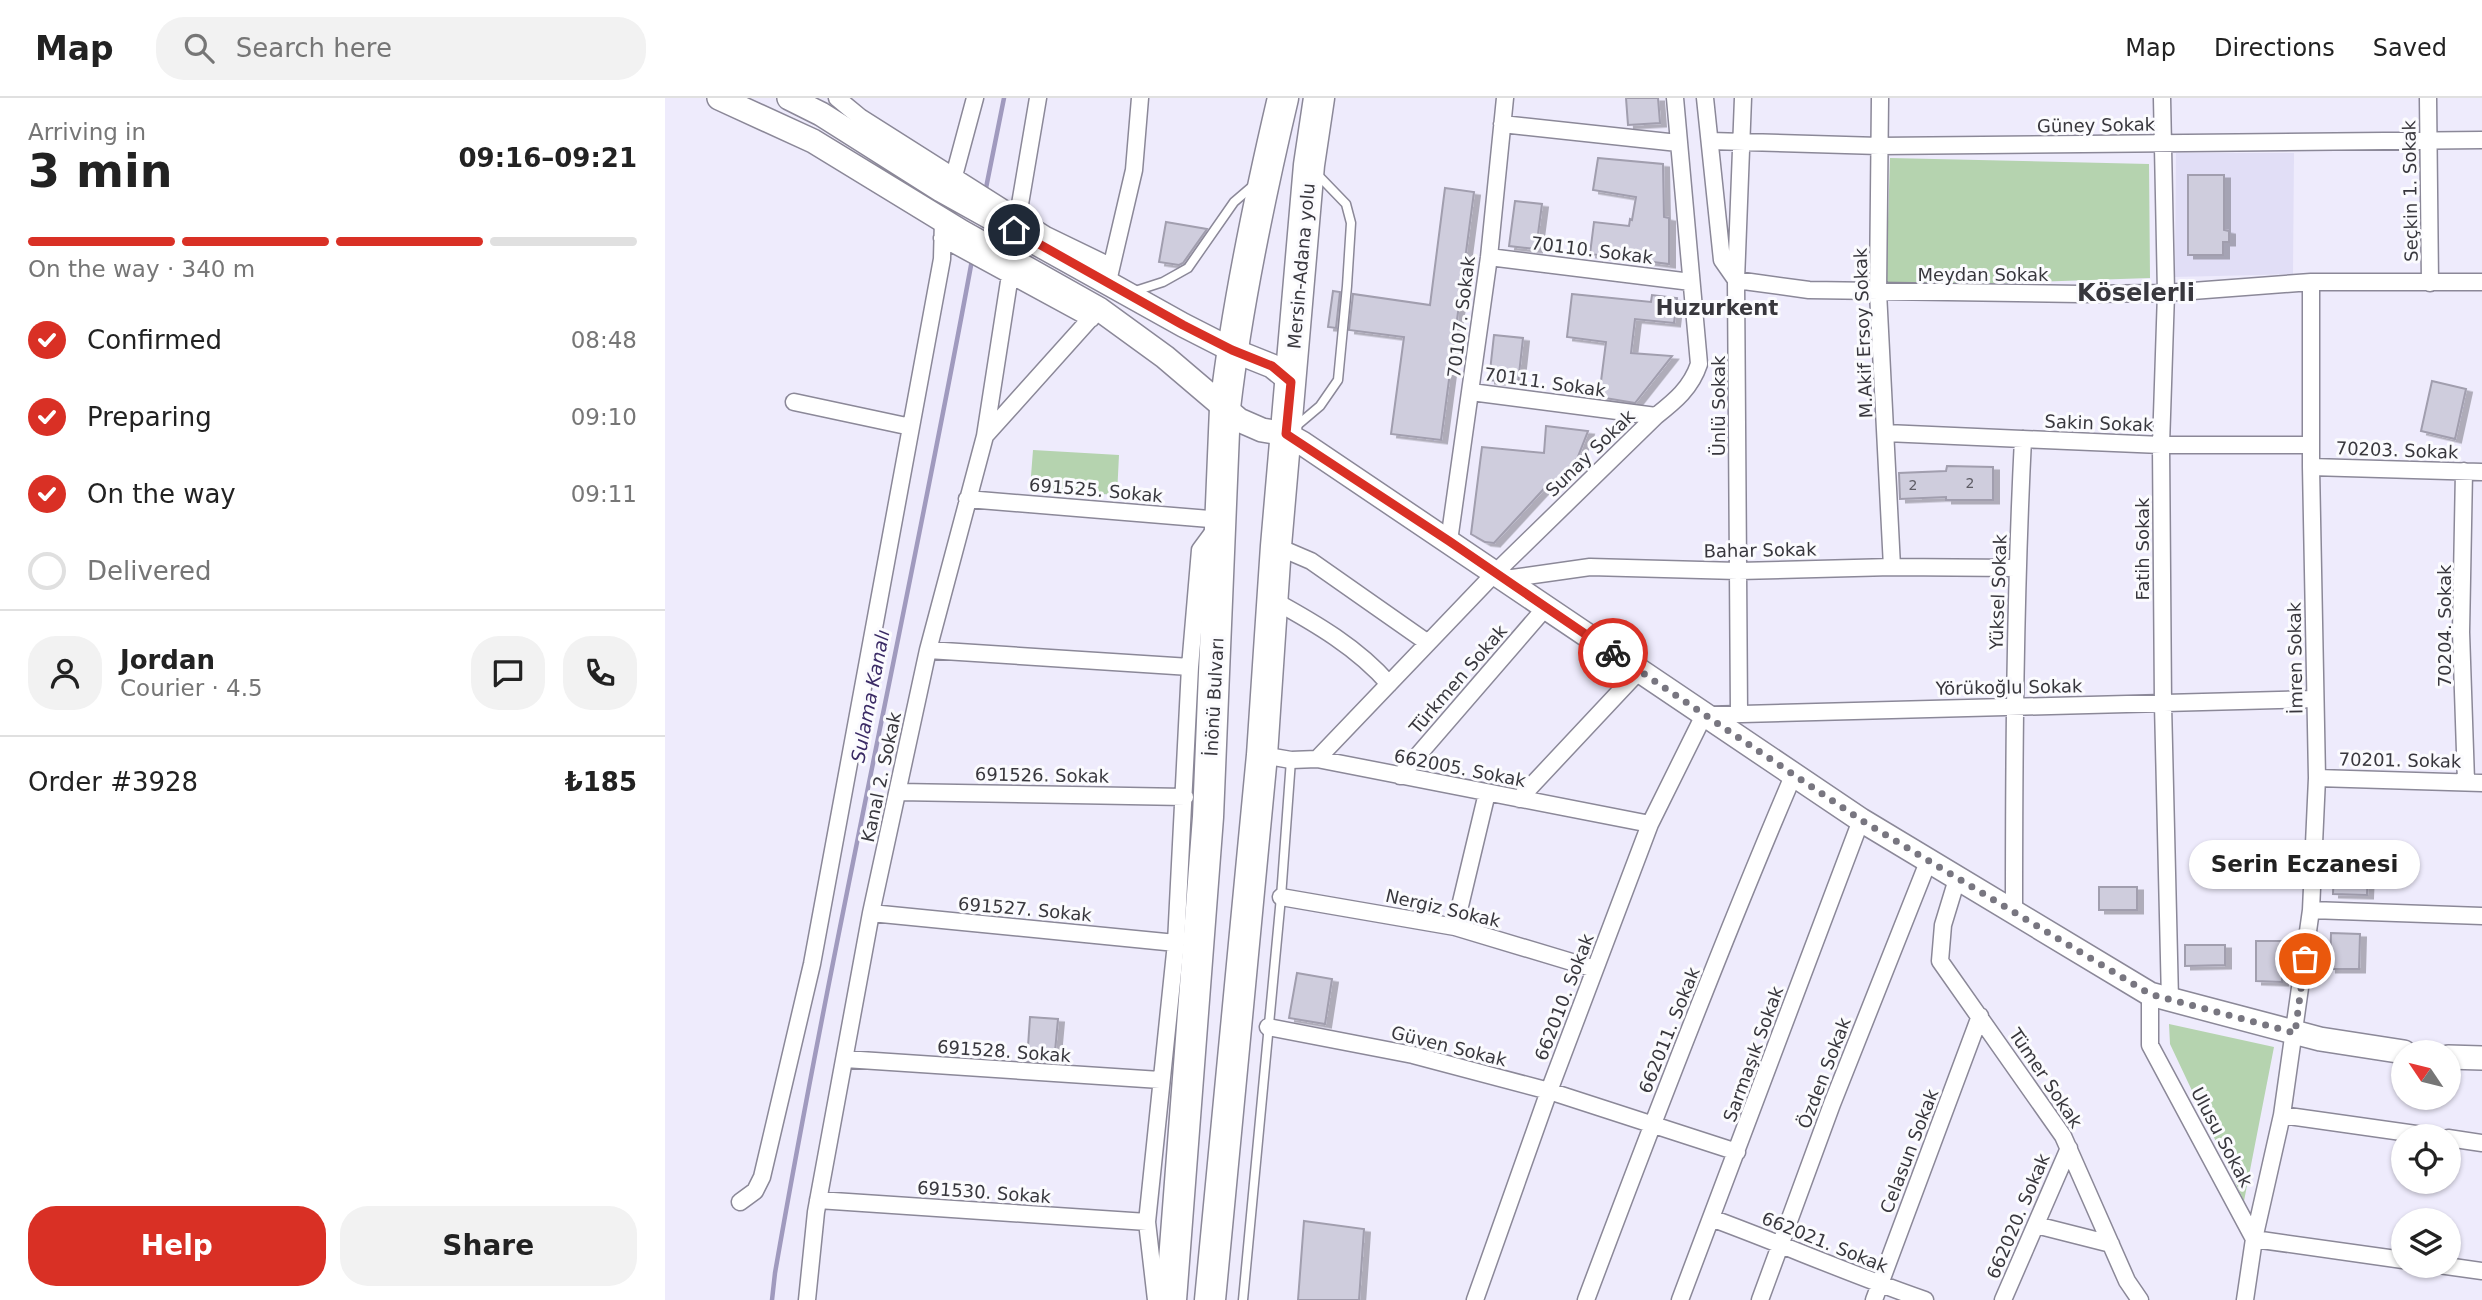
<!DOCTYPE html>
<html lang="en">
<head>
<meta charset="utf-8">
<style>
  body { margin:0; font-family:"DejaVu Sans",sans-serif; background:#f2f2f2; color:#222; height:100vh; display:flex; flex-direction:column; font-size:26px; white-space:nowrap }
  * { box-sizing:border-box; margin:0 }
  p { font-size:23px; color:#767676 }
  .icon { flex:none; width:38px; height:38px; fill:none; stroke:currentColor; stroke-width:2; stroke-linecap:round; stroke-linejoin:round }
  .map { position:relative; flex:1; overflow:hidden }
  .panel { display:flex; flex-direction:column; background:#fff; width:665px }
  .panel>* { flex:none }
  .needle { width:46px; rotate:305deg }
  .buttons { position:absolute; left:1726px; top:942px; display:grid; gap:14px }
  .buttons a { display:grid; place-items:center; width:70px; height:70px; border-radius:50%; background:#fff; box-shadow:0 2px 5px #0004; font-size:35px }
  .pin { position:absolute; display:grid; place-items:center; width:60px; height:60px; color:#fff; margin:-30px; border:4px solid #fff; border-radius:50%; box-shadow:0 2px 7px #0007 }
  .courier { position:absolute; display:grid; place-items:center; width:70px; height:70px; margin:-35px; border:5px solid #d93025; border-radius:50%; background:#fff; color:#222; box-shadow:0 2px 9px #0007 }
  .bubble { position:absolute; height:49px; border-radius:24px; background:#fff; box-shadow:0 2px 5px #0004; font-size:23px; font-weight:600; line-height:49px; text-align:center }
  .head em { font-style:normal; font-weight:600 }
  .head div { display:flex; flex-direction:column-reverse }
  .head { display:flex; align-items:center; justify-content:space-between; height:119px; padding:0 28px }
  h1 { font-size:46px; font-weight:600; line-height:52px }
  .bar { display:grid; grid-template-columns:repeat(4,1fr); gap:10px 7px; align-content:center; height:84px; padding:0 28px }
  .bar i { height:9px; border-radius:5px; background:#e0e0e0 }
  .bar .active { background:#d93025 }
  .bar p { grid-column:span 4 }
  .line { display:flex; align-items:center; gap:18px; padding:0 28px; border-top:2px solid #e0e0e0 }
  .line div { flex:1 }
  .round { display:grid; place-items:center; flex:none; width:74px; height:74px; border-radius:28px; background:#f2f2f2 }
  ol { padding:0 28px; list-style:none }
  li { display:flex; align-items:center; gap:21px; height:77px }
  li p { margin-inline-start:auto }
  li .icon { padding:7px; border-radius:50%; background:#d93025; color:#fff; stroke-width:4 }
  li:last-child { color:#767676 }
  li i { width:38px; height:38px; border:4px solid #e0e0e0; border-radius:50% }
  .cta { display:flex; gap:14px; margin-top:auto; padding:14px 28px }
  .cta a { flex:1; height:80px; border-radius:28px; background:#d93025; color:#fff; font-size:28px; font-weight:600; line-height:80px; text-align:center }
  .cta a+a { background:#f2f2f2; color:#222 }
  header { display:flex; align-items:center; gap:42px; box-sizing:border-box; height:98px; padding:0 35px; background:#fff; border-bottom:2px solid #e0e0e0 }
  header strong { font-size:33px }
  nav { display:flex; gap:38px; margin-inline-start:auto; font-size:24px }
  .search { width:490px; height:63px; background:#f2f2f2; display:flex; align-items:center; gap:18px; box-sizing:border-box; padding:0 24px; border-radius:28px; color:#767676; font-size:26px }
  main { display:flex; flex:1; min-height:0 }
  .map>svg:first-child { display:block }
  .built { fill:#e1def6 }
  .green { fill:#b5d3af }
  .lines { fill:none; stroke-linecap:round; stroke-linejoin:round }
  .stream { stroke:#a09abe; stroke-width:4.5 }
  .building { fill:#cfcddd; stroke:#a19eae; stroke-width:2; filter:url(#shadow) }
  .lane-casing { stroke:#8b8898; stroke-width:11 }
  .street-casing { stroke:#8b8898; stroke-width:19 }
  .secondary-casing { stroke:#8b8898; stroke-width:26 }
  .highway-casing { stroke:#8b8898; stroke-width:33 }
  .lane { stroke:#fff; stroke-width:8 }
  .street { stroke:#fff; stroke-width:16 }
  .secondary { stroke:#fff; stroke-width:23 }
  .highway { stroke:#fff; stroke-width:30 }
  .done { stroke:#787680; stroke-width:7; stroke-dasharray:0 12.6 }
  .route { stroke:#d93025; stroke-width:9 }
  .labels { text-anchor:middle; dominant-baseline:central; stroke-width:6; stroke-linejoin:round; paint-order:stroke }
  .number-label { font-size:14px; fill:#5e5c65 }
  .street-label { font-size:18px; fill:#38373d; stroke:#fbfbfe }
  .water-label { font-size:19px; font-style:italic; fill:#3a2a65; stroke:#fbfbfe }
  .quarter-label { font-size:21px; font-weight:bold; fill:#38373d; stroke:#fbfbfe }
  .district-label { font-size:24px; font-weight:bold; fill:#38373d; stroke:#fbfbfe }
</style>
</head>
<body>
<header>
<strong>Map</strong>
<div class="search"><svg class="icon" aria-label="search" viewBox="0 0 24 24"><circle cx="10" cy="10" r="6"/><path d="M15 15l6 6"/></svg>Search here</div>
<nav><a>Map</a><a>Directions</a><a>Saved</a></nav>
</header>
<main>
<section class="panel">
<div class="head"><div><h1>3 min</h1><p>Arriving in</p></div><em>09:16–09:21</em></div>
<div class="bar"><i class="active"></i><i class="active"></i><i class="active"></i><i></i><p>On the way · 340 m</p></div>
<ol>
<li><svg class="icon" aria-label="check" viewBox="0 0 24 24"><path d="M5 12l5 5 9-10"/></svg>Confirmed<p>08:48</p></li>
<li><svg class="icon" aria-label="check" viewBox="0 0 24 24"><path d="M5 12l5 5 9-10"/></svg>Preparing<p>09:10</p></li>
<li><svg class="icon" aria-label="check" viewBox="0 0 24 24"><path d="M5 12l5 5 9-10"/></svg>On the way<p>09:11</p></li>
<li><i></i>Delivered</li>
</ol>
<div class="line" style="height:126px"><a class="round"><svg class="icon" aria-label="person" viewBox="0 0 24 24"><circle cx="12" cy="8" r="4"/><path d="M4 21q1-7 8-7t8 7"/></svg></a><div><b>Jordan</b><p>Courier · 4.5</p></div><a class="round"><svg class="icon" aria-label="chat" viewBox="0 0 24 24"><path d="M4 5h16v11H9l-5 4z"/></svg></a><a class="round"><svg class="icon" aria-label="phone" viewBox="0 0 24 24"><path d="M5 4h4l2 5-3 2q2 4 5 5l2-3 5 2v4C11 20 4 13 5 4z"/></svg></a></div>
<div class="line" style="height:91px"><div>Order #3928</div><b>₺185</b></div>
<div class="cta"><a>Help</a><a>Share</a></div>
</section>
<div class="map">
<svg width="1817" height="1202" viewBox="0 0 1817 1202">
  <defs>
    <filter id="shadow"><feDropShadow dx="6" dy="3.5" stdDeviation="0" flood-color="#0004"/></filter>
  </defs>
  <rect width="100%" height="100%" fill="#eeebfc"/>
  <path class="built" d="M1511 55H1629L1628 176 1510 179Z"/>
  <path class="green" d="M1225 60 1484 66 1485 180 1221 189Z
    M368 352 454 357 452 397 365 391Z
    M1504 926 1609 949 1579 1103 1505 946Z"/>
  <g class="lines">
    <path class="stream" d="M320 95 339 0
      M107 1202 110 1175C169 836 245 500 307 162"/>
  </g>
  <path class="building" d="M961 0H993L995 25 963 27Z
    M933 60 998 66 999 119 1004 120V166L925 156 929 124 964 128 965 121 967 122 971 99 928 92Z
    M1523 77H1559V132L1564 133V144H1558V157H1523Z
    M780 90 809 94 776 342 726 336 739 239 684 232 688 196 765 207Z
    M850 103 877 106 871 151 844 148Z
    M501 124 542 131 518 165 514 167 494 164Z
    M668 193 675 194 671 230 663 229Z
    M907 196 986 204 987 197 1012 200 1009 225 970 221 966 255 1007 258 970 305 934 299 941 244 902 239Z
    M829 237 858 240 853 285 824 282Z
    M1767 283 1801 291 1790 341 1756 333Z
    M881 328 923 333 912 361 892 383H886L829 445 820 444 806 436 817 349 879 355Z
    M1282 368 1328 369V402H1281V399L1235 401 1234 375 1281 373Z
    M1669 768H1692V772L1703 773 1702 797 1668 796Z
    M1434 789H1472V812H1434Z
    M1666 835 1695 836 1694 871H1665Z
    M1591 843H1617V884L1591 883Z
    M1520 847H1560V867L1520 868Z
    M632 875 667 881 660 926 624 920Z
    M365 919 393 921 389 964 362 963Z
    M639 1123 699 1131 694 1202H633Z"/>
  <g class="lines">
    <g class="lane-casing">
      <path id="lane" d="M467 194 498 184 523 170 569 104 590 86
        M629 330 655 308 673 282 682 188 686 125 681 106 652 76
        M578 1202 616 799 626 662"/>
    </g>
    <g class="street-casing">
      <path id="street" d="M172 0 195 19 381 137 445 168
        M1040 0 1057 162 1071 182 1144 192 1415 196 1501 195 1646 184H1817
        M1215 0 1213 194 1227 469
        M1497 0 1501 195 1496 347 1498 606 1505 902
        M1763 0 1765 185
        M837 26 1013 45
        M1045 43 1214 48 1817 42
        M289 78 310 0
        M353 118 373 0
        M277 140 426 221
        M824 159 1026 184
        M444 179 469 72 475 0
        M1646 184V369L1652 680 1646 812 1617 1017 1589 1141 1738 1162
        M806 294 991 318
        M129 304 246 329
        M1221 335 1496 347H1646
        M320 338 345 177
        M1646 369 1817 374
        M1799 373 1796 534 1801 683
        M302 401 557 422
        M784 443 824 159 840 0
        M611 448 646 463 763 545
        M840 481 925 469 1073 473 1227 469 1352 470
        M608 502C650 525 693 550 724 586
        M263 552 525 569
        M1074 616 1071 182 1078 0
        M597 657 626 662 652 661 985 726
        M652 661 830 475 991 318C1010 303 1026 290 1034 266L1010 0
        M735 678 881 509
        M1652 680 1817 685
        M233 694 520 699
        M854 701 974 573
        M1292 781 1278 827 1275 863 1398 1038 1462 1183 1475 1202
        M616 799 790 829 930 871
        M1646 812 1817 818
        M206 815 511 845
        M1349 816C1349 657 1350 499 1358 341
        M790 829 822 695
        M1485 896V947L1589 1141 1580 1202
        M603 929 748 957 884 993 1072 1054
        M180 961 495 982
        M1617 1017 1765 1038
        M1783 1040 1817 1045
        M153 1102 482 1124
        M75 1104 90 1093 97 1079 147 866 277 161 278 122
        M1046 1120C1117 1146 1187 1177 1260 1202
        M1371 1127 1446 1146
        M1774 1167 1817 1173
        M142 1202 151 1114 206 815 263 552 320 338 434 211
        M491 1202 482 1124 511 845 525 569 535 452 552 429
        M810 1202 884 993 985 726 1039 617 1650 601
        M921 1202C987 1026 1054 851 1128 678
        M1015 1202 1196 722
        M1095 1202 1167 1006 1263 764
        M1209 1202 1315 918
        M1338 1202 1404 1050"/>
    </g>
    <g class="secondary-casing">
      <path id="secondary" d="M54 0 148 43 297 134 434 211 500 259 574 322 597 332 621 336 637 345 1196 722 1485 896 1655 941 1739 954
        M124 0 156 16 276 92 518 227 567 252 607 268 627 284
        M1783 959 1817 960"/>
    </g>
    <g class="highway-casing">
      <path id="highway" d="M506 1202 543 719 560 310C572 206 594 102 618 0
        M545 1202 597 657 611 448 644 67 654 0"/>
    </g>
    <use href="#lane" class="lane"/>
    <use href="#street" class="street"/>
    <use href="#secondary" class="secondary"/>
    <use href="#highway" class="highway"/>
  </g>
  <g class="lines">
    <path class="done" d="M948 555 1196 722 1485 896 1630 935 1640 861"/>
    <path class="route" d="M349 132 518 227 567 252 607 268 626 284 621 336 784 443 948 555"/>
  </g>
  <g class="labels">
    <g class="number-label">
      <text x="1305" y="385">2</text>
      <text x="1248" y="387">2</text>
    </g>
    <g class="street-label">
      <text transform="translate(1431 27) rotate(-1)">Güney Sokak</text>
      <text transform="translate(1745 93) rotate(-91)">Seçkin 1. Sokak</text>
      <text transform="translate(927 152) rotate(7)">70110. Sokak</text>
      <text transform="translate(636 168) rotate(-85)">Mersin-Adana yolu</text>
      <text x="1318" y="176">Meydan Sokak</text>
      <text transform="translate(796 219) rotate(-83)">70107. Sokak</text>
      <text transform="translate(1198 235) rotate(-92)">M.Akif Ersoy Sokak</text>
      <text transform="translate(880 284) rotate(8)">70111. Sokak</text>
      <text transform="translate(1053 308) rotate(-90)">Ünlü Sokak</text>
      <text transform="translate(1434 325) rotate(2)">Sakin Sokak</text>
      <text transform="translate(1732 352) rotate(2)">70203. Sokak</text>
      <text transform="translate(925 355) rotate(-44)">Sunay Sokak</text>
      <text transform="translate(431 392) rotate(5)">691525. Sokak</text>
      <text transform="translate(1477 451) rotate(-90)">Fatih Sokak</text>
      <text transform="translate(1095 452) rotate(-1)">Bahar Sokak</text>
      <text transform="translate(1333 494) rotate(-88)">Yüksel Sokak</text>
      <text transform="translate(1779 528) rotate(-90)">70204. Sokak</text>
      <text transform="translate(1630 560) rotate(-91)">İmren Sokak</text>
      <text transform="translate(793 581) rotate(-49)">Türkmen Sokak</text>
      <text transform="translate(1344 589) rotate(-1)">Yörükoğlu Sokak</text>
      <text transform="translate(549 599) rotate(-87)">İnönü Bulvarı</text>
      <text transform="translate(1735 662) rotate(1)">70201. Sokak</text>
      <text transform="translate(795 670) rotate(11)">662005. Sokak</text>
      <text transform="translate(377 677) rotate(1)">691526. Sokak</text>
      <text transform="translate(216 679) rotate(-78)">Kanal 2. Sokak</text>
      <text transform="translate(778 810) rotate(13)">Nergiz Sokak</text>
      <text transform="translate(360 811) rotate(5)">691527. Sokak</text>
      <text transform="translate(899 899) rotate(-69)">662010. Sokak</text>
      <text transform="translate(1004 932) rotate(-68)">662011. Sokak</text>
      <text transform="translate(784 948) rotate(14)">Güven Sokak</text>
      <text transform="translate(339 953) rotate(4)">691528. Sokak</text>
      <text transform="translate(1088 956) rotate(-70)">Sarmaşık Sokak</text>
      <text transform="translate(1159 975) rotate(-69)">Özden Sokak</text>
      <text transform="translate(1381 980) rotate(56)">Tümer Sokak</text>
      <text transform="translate(1557 1039) rotate(62)">Ulusu Sokak</text>
      <text transform="translate(1244 1053) rotate(-69)">Celasun Sokak</text>
      <text transform="translate(319 1094) rotate(4)">691530. Sokak</text>
      <text transform="translate(1353 1118) rotate(-67)">662020. Sokak</text>
      <text transform="translate(1160 1144) rotate(22)">662021. Sokak</text>
    </g>
    <g class="water-label">
      <text transform="translate(205 598) rotate(-79)">Sulama Kanalı</text>
    </g>
    <g class="quarter-label">
      <text x="1052" y="210">Huzurkent</text>
    </g>
    <g class="district-label">
      <text x="1471" y="195">Köselerli</text>
    </g>
  </g>
</svg>
<div class="buttons">
<a><svg class="needle" viewBox="-14 -14 28 28"><path d="M0-13l5 13h-10z" fill="#e53935"/><path d="M0 13l5-13h-10z" fill="#767676"/></svg></a>
<a><svg class="icon" aria-label="locate" viewBox="0 0 24 24"><circle cx="12" cy="12" r="6"/><path d="M12 2v4M12 18v4M2 12h4M18 12h4"/></svg></a>
<a><svg class="icon" aria-label="layers" viewBox="0 0 24 24"><path d="M12 4l9 5-9 5-9-5zM3 14l9 5 9-5"/></svg></a>
</div>
<div class="pin" style="left:1640px;top:861px;background:#ea580c"><svg class="icon" aria-label="bag" viewBox="0 0 24 24"><path d="M5 8h14l-1 12H6zM9 8a3 3 0 0 1 6 0"/></svg></div>
<div class="pin" style="left:349px;top:132px;background:#1f2937"><svg class="icon" aria-label="home" viewBox="0 0 24 24"><path d="M3 11l9-7 9 7M6 9v11h12V9"/></svg></div>
<div class="courier" style="left:948px;top:555px"><svg class="icon" aria-label="bike" viewBox="0 0 24 24"><circle cx="6" cy="16" r="4"/><circle cx="18" cy="16" r="4"/><path d="M6 16l4-8h5l3 8M10 8l3 8H6M13 5h3"/></svg></div>
<div class="bubble" style="left:1524px;top:742px;width:231px">Serin Eczanesi</div>
</div>
</main>
</body>
</html>
